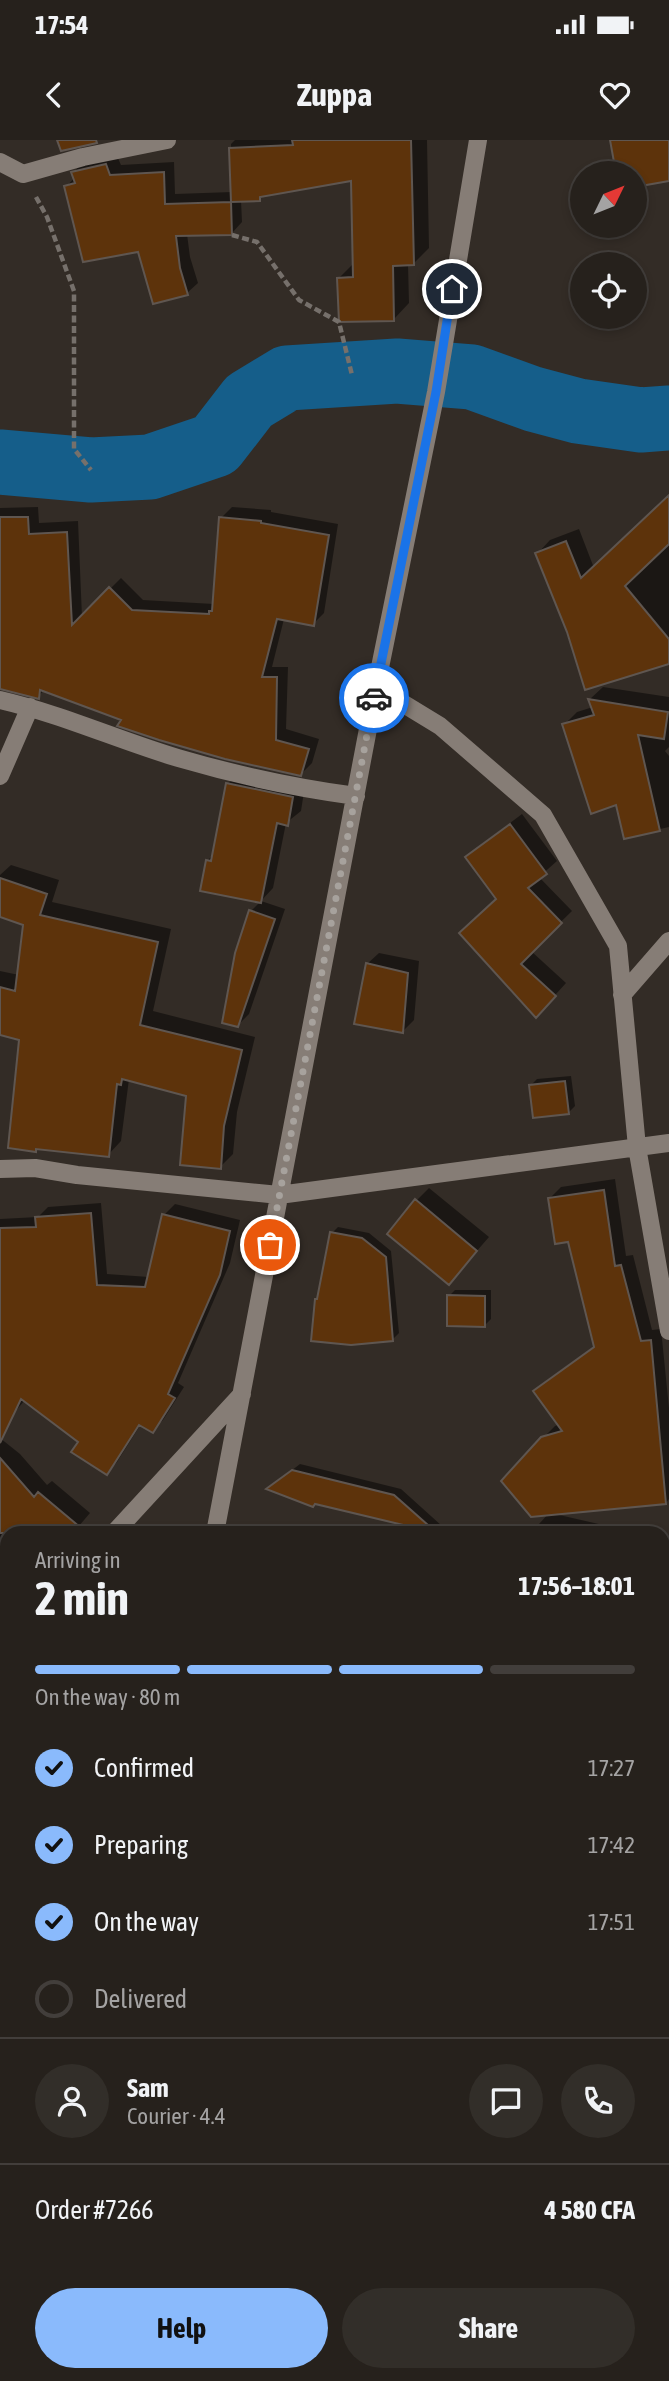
<!DOCTYPE html>
<html lang="en">
<head>
<meta charset="utf-8">
<style>
  body { margin:0; font-family:"Asap Condensed",sans-serif; background:#322e29; color:#f1f3f6; height:100vh; display:flex; flex-direction:column; font-size:26px; white-space:nowrap }
  * { box-sizing:border-box; margin:0 }
  p { font-size:23px; color:#a4a3a3 }
  .icon { flex:none; width:38px; height:38px; fill:none; stroke:currentColor; stroke-width:2; stroke-linecap:round; stroke-linejoin:round }
  .map { position:relative; flex:1; overflow:hidden }
  .details { position:absolute; left:0px; top:1386px; width:670px; height:856px; display:flex; flex-direction:column; background:#26211c; border-radius:21px 21px 0 0; box-shadow:0 4px 10px #0003,0 0 0 2px #423e3b }
  .details>* { flex:none }
  .needle { width:46px; rotate:47deg }
  .buttons { position:absolute; left:570px; top:21px; display:grid; gap:14px }
  .buttons a { display:grid; place-items:center; width:77px; height:77px; border-radius:50%; background:#26211c; box-shadow:0 4px 10px #0003,0 0 0 2px #423e3b; font-size:35px }
  .pin { position:absolute; display:grid; place-items:center; width:60px; height:60px; color:#fff; margin:-30px; border:4px solid #fff; border-radius:50%; box-shadow:0 2px 7px #0007 }
  .courier { position:absolute; display:grid; place-items:center; width:70px; height:70px; margin:-35px; border:5px solid #1a73e8; border-radius:50%; background:#fff; color:#222; box-shadow:0 2px 9px #0007 }
  .headline em { font-style:normal; font-weight:700 }
  .headline div { display:flex; flex-direction:column-reverse }
  .headline { display:flex; align-items:center; justify-content:space-between; height:119px; padding:0 35px }
  h1 { font-size:46px; font-weight:700; line-height:52px }
  .bar { display:grid; grid-template-columns:repeat(4,1fr); gap:10px 7px; align-content:center; height:84px; padding:0 35px }
  .bar i { height:9px; border-radius:5px; background:#423e3b }
  .bar .selected { background:#8abafc }
  .bar p { grid-column:span 4 }
  .line { display:flex; align-items:center; gap:18px; padding:0 35px; border-top:2px solid #423e3b }
  .line div { flex:1 }
  .round { display:grid; place-items:center; flex:none; width:74px; height:74px; border-radius:37px; background:#322e29 }
  ol { padding:0 35px; list-style:none }
  li { display:flex; align-items:center; gap:21px; height:77px }
  li p { margin-inline-start:auto }
  li .icon { padding:7px; border-radius:50%; background:#8abafc; color:#111; stroke-width:4 }
  li:last-child { color:#a4a3a3 }
  li i { width:38px; height:38px; border:4px solid #423e3b; border-radius:50% }
  .cta { display:flex; gap:14px; margin-top:auto; padding:14px 35px }
  .cta a { flex:1; height:80px; border-radius:42px; background:#8abafc; color:#111; font-size:28px; font-weight:700; line-height:80px; text-align:center }
  .cta a+a { background:#322e29; color:#f1f3f6 }
  .status { display:flex; justify-content:space-between; align-items:center; height:49px; padding:0 35px; background:#26211c; direction:ltr }
  .status svg { height:19px; fill:currentColor }
  header { display:flex; justify-content:space-between; align-items:center; height:91px; padding:0 35px; background:#26211c; font-size:32px; font-weight:700 }
  .map>svg:first-child { display:block }
  .shadow { fill:#0007 }
  .lines { fill:none; stroke-linecap:round; stroke-linejoin:round }
  .river { stroke:#155e8a; stroke-width:65 }
  .building { fill:#5d330b; stroke:#5f5650; stroke-width:2 }
  .path { stroke:#76706b; stroke-width:4.5; stroke-dasharray:7 3.5; stroke-linecap:butt }
  .street { stroke:#867d76; stroke-width:18 }
  .done { stroke:#a7a29d; stroke-width:7; stroke-dasharray:0 12.6 }
  .route { stroke:#1a73e8; stroke-width:9 }
</style>
</head>
<body>
<div class="status"><b>17:54</b><svg viewBox="0 0 49 12"><path d="M0 12V9h3v3zM5 12V6h3v6zM10 12V3h3v9zM15 12V0h3v12zM26 1h20v11H26zM47 4h2v5h-2z"/></svg></div>
<header><svg class="icon" aria-label="back" viewBox="0 0 24 24"><path d="M15 5l-7 7 7 7"/></svg>Zuppa<svg class="icon" aria-label="heart" viewBox="0 0 24 24"><path d="M12 20l-8-8c-3-5 5-10 8-4 3-6 11-1 8 4z"/></svg></header>
<div class="map">
<svg width="669" height="2241" viewBox="0 0 669 2241">
  <rect width="100%" height="100%" fill="#332c26"/>
  <path class="shadow" d="M235 0H427L429 108 413 124H408L409 163 394 179 339 138 355 122 353 39 263 55 259 59 241 60 242 82 232 93 187 94 190 117 198 143 187 153 66 47 75 37 73 33 83 22 116 14 121 25 174 22 175 54 232 52 231 4Z
    M669 356V522L586 547 538 413 550 400 579 389 594 428Z
    M38 367 39 383 78 381 82 477 121 438 143 460 214 464 221 378 232 367 271 370V372L338 384 324 473 313 484 284 479 272 527H288L286 589 319 599 312 623 301 634 124 579 44 550 38 557 0 546V368Z
    M603 547 669 557V607L665 611 669 616V687L625 697 617 662 564 585 577 572 593 567 590 559Z
    M240 631 305 645 301 671 286 683 273 748 261 761 285 769 249 874 238 885 251 771 261 761 207 721 214 714 228 644Z
    M522 674 557 721 539 737 572 771 531 811 566 843 547 864 462 793 498 758 468 717 479 706Z
    M11 725 59 740 52 762 171 789 153 871 255 897 237 972 233 1014 220 1027 188 954 129 939 121 1001 108 1015 38 1007 35 1010 21 898 0 893V831L19 835 25 783 0 775V735Z
    M379 813 419 821 414 880 402 892 367 824Z
    M571 936 575 966 568 973 531 945 537 939Z
    M615 1039 626 1116 633 1115 652 1190 661 1189 669 1268V1359L666 1363 555 1374 638 1393H548L539 1384 549 1373 543 1298 555 1286 560 1284 536 1251 547 1240 596 1205 570 1100 550 1058 561 1047Z
    M429 1048 489 1097 449 1143 416 1061Z
    M101 1063 107 1134 149 1137 164 1075 175 1064 240 1080 230 1123 178 1243 184 1247 163 1280 152 1291 141 1284 117 1322 107 1333 80 1301 25 1260 13 1274 0 1266V1079L38 1077 48 1067Z
    M338 1087 369 1093 391 1111 399 1193 393 1199 316 1159 320 1156 332 1093Z
    M455 1150H491V1179L485 1185 449 1156Z
    M0 1298 20 1314 47 1345 52 1341 90 1373 73 1393H7V1409L0 1401Z
    M300 1324 401 1349 442 1386 436 1391 316 1362 269 1348Z
    M158 1384 183 1393H149Z
    M7 1410V1476L0 1484V1412Z
    M663 1443H669V1539L663 1506Z
    M663 1563H669V1698L663 1699Z
    M3 1699H7V1806L0 1763V1702Z
    M663 1781 669 1782V1854L663 1853Z
    M669 1904V2155L663 2156V1913Z
    M7 1949V2073L0 2075V1950Z
    M0 2134 7 2135 6 2241H0Z"/>
  <g class="lines">
    <path class="river" d="M0 322 91 330 150 327 215 305 249 261 287 238 397 231 472 237 533 259 578 271 641 280 669 278"/>
  </g>
  <path class="building" d="M57 0H96L97 3 61 11Z
    M292 0H411L414 125 393 126 394 181 339 182 337 138 353 137 351 41 260 57V61L231 62 229 8 293 5Z
    M610 0H669V41L635 47V33H616Z
    M106 24 110 35 164 32 165 64 231 62 232 95 176 96 180 128 188 155 153 164 138 112 83 122 64 46 75 43 71 32Z
    M669 355V404L625 446 669 499V524L585 550 567 492 535 413 566 401 581 438Z
    M0 377H28L29 394 67 392 72 485 109 447 132 470 209 474V471H212L219 377 261 381V383L329 395 314 486 277 479 262 537H277L276 600 309 609 301 636 225 619 159 600 117 586 121 580 40 550 39 559 0 549Z
    M588 559 668 572 664 599 638 595 660 691 624 699 616 665 591 674 562 584 594 575Z
    M226 643 293 657 288 686 277 683 261 763 200 751 206 720 211 721Z
    M510 684 547 734 528 748 562 783 521 824 556 856 536 878 459 793 496 759 465 717Z
    M0 738 47 754 40 775 158 802 140 885 242 910 224 986 221 1029 180 1025 186 956 122 939 121 945 117 944 109 1017 36 1009V1012L8 1008 19 900 0 895V847L15 851 23 785 0 777Z
    M249 770 275 779 238 887 222 883 235 813Z
    M366 823 408 833 403 893 354 884Z
    M565 941 569 974 533 978 529 945Z
    M604 1050 615 1126 621 1125 641 1201 651 1200 666 1364 531 1377 501 1341 541 1297 562 1291 533 1251 594 1207 568 1102 555 1104 548 1058Z
    M415 1059 477 1111 449 1145 387 1094Z
    M91 1073 97 1145 145 1147 162 1074 230 1091 220 1135 168 1254 175 1258 153 1293 139 1285 107 1335 71 1312 78 1302 21 1259 0 1303V1088L36 1087 35 1077Z
    M330 1092 362 1098 386 1117 393 1201 351 1205 311 1201 315 1159H317Z
    M447 1155 485 1156V1187L447 1186Z
    M0 1318 34 1357 38 1352 87 1393H0Z
    M292 1330 394 1355 437 1393 315 1364 313 1367 266 1349Z"/>
  <g class="lines">
    <path class="path" d="M36 57 47 77 74 151V309L91 330
      M232 95 257 102 299 160 339 182 352 235"/>
    <path class="street" d="M0 22 23 34 83 17 167 0
      M376 547 440 586 543 675 618 806 637 1007 669 1191
      M0 560C61 574 118 600 178 618 236 635 296 648 356 656
      M0 636 30 567
      M622 855 669 801
      M0 1029 35 1028 77 1035 279 1055 669 1003
      M114 1393 242 1254
      M215 1393 376 547 436 252 478 0
      M0 1522 7 1514
      M663 2195 669 2194
      M62 2241 63 2235
      M434 2241 465 2235"/>
  </g>
  <g class="lines">
    <path class="done" d="M270 1105 374 558"/>
    <path class="route" d="M374 558 436 252 452 149"/>
  </g>
</svg>
<div class="buttons">
<a><svg class="needle" viewBox="-14 -14 28 28"><path d="M0-13l5 13h-10z" fill="#e53935"/><path d="M0 13l5-13h-10z" fill="#a4a3a3"/></svg></a>
<a><svg class="icon" aria-label="locate" viewBox="0 0 24 24"><circle cx="12" cy="12" r="6"/><path d="M12 2v4M12 18v4M2 12h4M18 12h4"/></svg></a>
</div>
<div class="pin" style="left:270px;top:1105px;background:#ea580c"><svg class="icon" aria-label="bag" viewBox="0 0 24 24"><path d="M5 8h14l-1 12H6zM9 8a3 3 0 0 1 6 0"/></svg></div>
<div class="pin" style="left:452px;top:149px;background:#1f2937"><svg class="icon" aria-label="home" viewBox="0 0 24 24"><path d="M3 11l9-7 9 7M6 9v11h12V9"/></svg></div>
<div class="courier" style="left:374px;top:558px"><svg class="icon" aria-label="car" viewBox="0 0 24 24"><path d="M5 17H2v-5l4-1 3-4h7l3 4 3 1v5h-3M9 17h6M6 11h13"/><circle cx="7" cy="17" r="2"/><circle cx="17" cy="17" r="2"/></svg></div>
<section class="details">
<div class="headline"><div><h1>2 min</h1><p>Arriving in</p></div><em>17:56–18:01</em></div>
<div class="bar"><i class="selected"></i><i class="selected"></i><i class="selected"></i><i></i><p>On the way · 80 m</p></div>
<ol>
<li><svg class="icon" aria-label="check" viewBox="0 0 24 24"><path d="M5 12l5 5 9-10"/></svg>Confirmed<p>17:27</p></li>
<li><svg class="icon" aria-label="check" viewBox="0 0 24 24"><path d="M5 12l5 5 9-10"/></svg>Preparing<p>17:42</p></li>
<li><svg class="icon" aria-label="check" viewBox="0 0 24 24"><path d="M5 12l5 5 9-10"/></svg>On the way<p>17:51</p></li>
<li><i></i>Delivered</li>
</ol>
<div class="line" style="height:126px"><a class="round"><svg class="icon" aria-label="person" viewBox="0 0 24 24"><circle cx="12" cy="8" r="4"/><path d="M4 21q1-7 8-7t8 7"/></svg></a><div><b>Sam</b><p>Courier · 4.4</p></div><a class="round"><svg class="icon" aria-label="chat" viewBox="0 0 24 24"><path d="M4 5h16v11H9l-5 4z"/></svg></a><a class="round"><svg class="icon" aria-label="phone" viewBox="0 0 24 24"><path d="M5 4h4l2 5-3 2q2 4 5 5l2-3 5 2v4C11 20 4 13 5 4z"/></svg></a></div>
<div class="line" style="height:91px"><div>Order #7266</div><b>4 580 CFA</b></div>
<div class="cta"><a>Help</a><a>Share</a></div>
</section>
</div>
</body>
</html>
